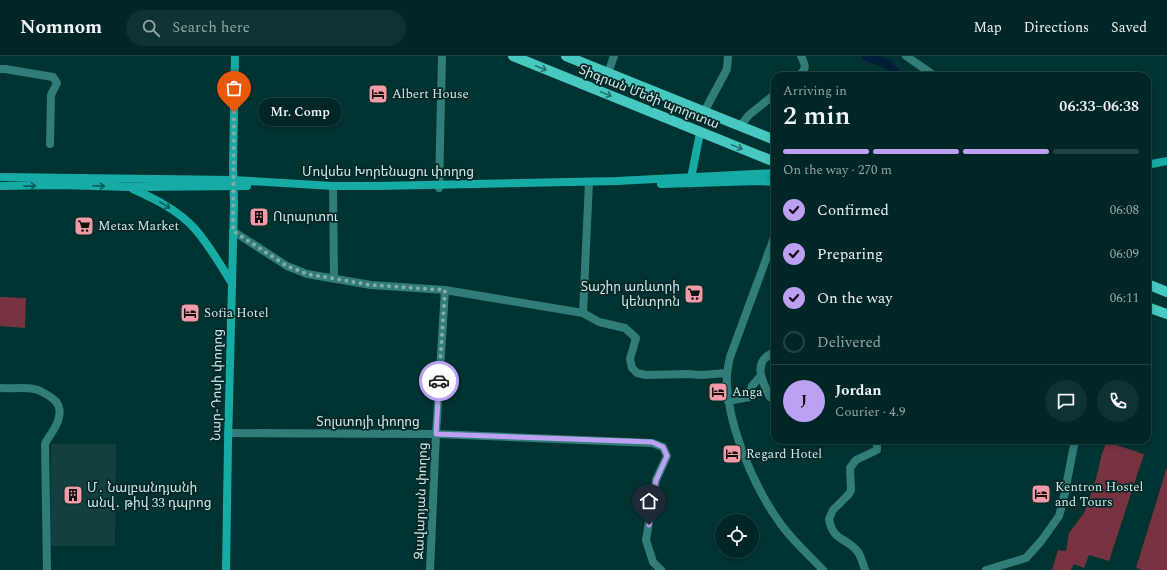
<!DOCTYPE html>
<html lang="en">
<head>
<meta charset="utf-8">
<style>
  body { margin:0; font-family:Spectral,"Noto Sans Armenian",serif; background:#0e3332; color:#f1f3f6; height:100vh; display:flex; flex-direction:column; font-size:15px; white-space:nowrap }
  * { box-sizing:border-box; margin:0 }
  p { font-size:13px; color:#95a5a7 }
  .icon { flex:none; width:22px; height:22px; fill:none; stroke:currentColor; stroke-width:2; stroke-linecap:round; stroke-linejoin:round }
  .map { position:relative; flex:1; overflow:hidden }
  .details { position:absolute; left:771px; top:16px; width:380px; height:372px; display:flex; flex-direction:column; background:#002726; border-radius:12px; box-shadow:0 2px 6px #0003,0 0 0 1px #224443 }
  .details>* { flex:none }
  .tools { position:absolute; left:715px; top:458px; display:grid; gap:8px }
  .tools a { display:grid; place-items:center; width:44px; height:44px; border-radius:50%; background:#002726; box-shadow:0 2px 6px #0003,0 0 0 1px #224443; font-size:20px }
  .pin { position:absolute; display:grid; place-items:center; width:34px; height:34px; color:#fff; margin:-41px -17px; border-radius:50% 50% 50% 0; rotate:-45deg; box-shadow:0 0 4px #0007 }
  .pin .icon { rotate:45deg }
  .courier { position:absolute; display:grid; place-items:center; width:40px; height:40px; margin:-20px; border:3px solid #bca0f2; border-radius:50%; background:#fff; color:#222; box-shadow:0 1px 5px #0007 }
  .bubble { position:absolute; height:28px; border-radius:14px; background:#002726; box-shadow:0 2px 6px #0003,0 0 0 1px #224443; font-size:13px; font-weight:600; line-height:28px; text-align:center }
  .headline em { font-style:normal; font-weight:600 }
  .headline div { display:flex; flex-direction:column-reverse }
  .headline { display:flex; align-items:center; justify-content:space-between; height:68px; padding:0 12px }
  h1 { font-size:26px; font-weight:600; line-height:30px }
  .bar { display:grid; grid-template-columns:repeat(4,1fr); gap:6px 4px; align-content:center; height:48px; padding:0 12px }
  .bar i { height:5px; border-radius:3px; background:#224443 }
  .bar .current { background:#bca0f2 }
  .bar p { grid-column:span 4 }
  .line { display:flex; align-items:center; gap:10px; padding:0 12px; border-top:1px solid #224443 }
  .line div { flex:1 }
  .round { display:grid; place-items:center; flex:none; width:42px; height:42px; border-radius:21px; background:#0e3332 }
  ol { padding:0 12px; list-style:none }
  li { display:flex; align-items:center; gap:12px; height:44px }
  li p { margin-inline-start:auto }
  li .icon { padding:4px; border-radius:50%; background:#bca0f2; color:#111; stroke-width:4 }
  li:last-child { color:#95a5a7 }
  li i { width:22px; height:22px; border:2px solid #224443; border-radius:50% }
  header { display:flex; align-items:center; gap:24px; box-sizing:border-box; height:56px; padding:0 20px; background:#002726; border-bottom:1px solid #224443 }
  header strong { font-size:19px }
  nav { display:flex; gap:22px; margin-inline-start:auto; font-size:14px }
  .search { width:280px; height:36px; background:#0e3332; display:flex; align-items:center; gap:10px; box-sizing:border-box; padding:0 14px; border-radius:22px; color:#95a5a7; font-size:15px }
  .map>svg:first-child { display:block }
  .built { fill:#12403e }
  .green { fill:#783340 }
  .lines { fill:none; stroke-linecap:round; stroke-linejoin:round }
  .canal { stroke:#011d38; stroke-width:9 }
  .minor { stroke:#317d79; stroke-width:8 }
  .tertiary { stroke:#317d79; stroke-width:8 }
  .secondary { stroke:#16aba5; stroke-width:8 }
  .primary { stroke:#47c9c2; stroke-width:10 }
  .oneway { stroke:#22706d }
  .oneway2 { stroke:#0b5c59 }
  .done { stroke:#88aaa8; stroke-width:4; stroke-dasharray:0 7.2 }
  .route { stroke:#bca0f2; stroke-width:5 }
  .labels { text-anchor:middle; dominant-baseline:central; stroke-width:3.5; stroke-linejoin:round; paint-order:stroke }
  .poi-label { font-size:13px; fill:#d1e9e7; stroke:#042827; text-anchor:start }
  .street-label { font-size:13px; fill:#d1e9e7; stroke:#042827 }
</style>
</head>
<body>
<header>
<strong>Nomnom</strong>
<div class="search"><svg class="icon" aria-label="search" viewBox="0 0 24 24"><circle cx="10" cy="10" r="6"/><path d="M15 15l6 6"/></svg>Search here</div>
<nav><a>Map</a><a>Directions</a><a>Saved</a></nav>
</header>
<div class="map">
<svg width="1167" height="514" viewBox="0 0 1167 514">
  <rect width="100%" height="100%" fill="#003432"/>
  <path class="built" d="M51 388H116L115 490H50Z"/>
  <path class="green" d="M0 241 26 242 25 272 0 270Z
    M1107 386 1144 398 1109 505 1089 499 1084 512 1074 508 1071 514H1052L1058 494 1066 495 1069 477 1084 457 1096 423 1102 397Z
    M1167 411V514H1143L1136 512Z"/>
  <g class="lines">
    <path class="canal" d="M866 0 887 8 899 20"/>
    <path class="minor" d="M906 0 935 20
      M0 13H5L53 21 57 27 51 39 50 88
      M608 17 614 0
      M798 20C807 13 806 10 801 0
      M704 56 727 13 728 0
      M740 70 749 59 775 38
      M333 130 334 223
      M233 175 287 210 307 218 371 229 445 234 583 257 599 266 625 272 636 282 630 303 632 312 637 317 646 319 688 318 701 319 727 317
      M583 257 589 126
      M775 296C751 305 762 325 770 341L775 343
      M0 332C11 333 23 331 34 333 37 333 40 335 42 336 54 342 62 348 59 361 57 372 49 379 45 388L47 514
      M728 345 749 341 752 330 760 321
      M228 377 436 378 652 387 663 391 667 400 656 424 646 484 653 506 661 514
      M430 514 436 378 445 234
      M865 514C863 508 861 500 858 496 847 481 833 486 829 463L833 454 849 438 851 434 850 412 856 404 877 394V384
      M986 514 1026 502 1042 484 1059 460 1063 446 1075 384"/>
    <path class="tertiary" d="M439 132 442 0
      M775 179 730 301C728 310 726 319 727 328 729 372 754 431 780 467 791 483 809 499 823 514"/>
    <path class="secondary" d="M1147 109 1167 105
      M0 121 233 124 333 130H378L617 125 775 117
      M691 122 700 77
      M661 128 759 125 775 126
      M0 130 60 129 130 131 247 130
      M133 133C155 143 178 154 195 173 209 189 220 208 231 226
      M226 514 228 388 234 148 233 111 235 0"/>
    <path class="primary" d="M513 0 775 106
      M566 0 775 84
      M1147 228 1167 236
      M1147 251 1167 258"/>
  </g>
  <defs><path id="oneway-shaft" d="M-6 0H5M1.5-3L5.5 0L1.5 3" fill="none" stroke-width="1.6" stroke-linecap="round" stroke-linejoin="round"/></defs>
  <g class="oneway">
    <use href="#oneway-shaft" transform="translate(541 12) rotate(22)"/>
    <use href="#oneway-shaft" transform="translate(606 38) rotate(22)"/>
    <use href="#oneway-shaft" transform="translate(737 91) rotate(22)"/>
  </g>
  <g class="oneway2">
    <use href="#oneway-shaft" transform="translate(30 130) rotate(-1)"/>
    <use href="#oneway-shaft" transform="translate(99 130) rotate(2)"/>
    <use href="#oneway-shaft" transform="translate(165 149) rotate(32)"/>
  </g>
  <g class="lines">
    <path class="done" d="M234 56 233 175 287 210 307 218 371 229 445 234 439 325"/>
    <path class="route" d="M439 325 436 378 652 386 663 391 667 400 656 424 649 469"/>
  </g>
  <defs>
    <g id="hotel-square" transform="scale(1)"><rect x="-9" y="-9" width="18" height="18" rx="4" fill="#f39aa7" stroke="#042827"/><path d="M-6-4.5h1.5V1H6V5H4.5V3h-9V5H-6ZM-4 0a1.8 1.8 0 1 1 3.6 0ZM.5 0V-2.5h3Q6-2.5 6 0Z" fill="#111"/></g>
    <g id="building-square" transform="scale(1)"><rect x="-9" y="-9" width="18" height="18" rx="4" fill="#f39aa7" stroke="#042827"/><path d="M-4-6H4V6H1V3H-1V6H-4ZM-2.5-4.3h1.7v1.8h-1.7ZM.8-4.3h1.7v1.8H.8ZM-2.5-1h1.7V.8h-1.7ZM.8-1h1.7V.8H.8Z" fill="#111"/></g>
    <g id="supermarket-square" transform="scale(1)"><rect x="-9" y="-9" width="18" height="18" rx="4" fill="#f39aa7" stroke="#042827"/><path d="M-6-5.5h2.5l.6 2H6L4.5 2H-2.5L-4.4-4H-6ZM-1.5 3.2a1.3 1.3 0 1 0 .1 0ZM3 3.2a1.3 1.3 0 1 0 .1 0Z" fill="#111"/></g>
  </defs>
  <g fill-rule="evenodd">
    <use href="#hotel-square" x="378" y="38"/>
    <use href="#building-square" x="259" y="161"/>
    <use href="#supermarket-square" x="84" y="170"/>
    <use href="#supermarket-square" x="694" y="238"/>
    <use href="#hotel-square" x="190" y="257"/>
    <use href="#hotel-square" x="718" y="336"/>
    <use href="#hotel-square" x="732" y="398"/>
    <use href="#hotel-square" x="1041" y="438"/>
    <use href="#building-square" x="73" y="439"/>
  </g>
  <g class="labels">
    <g class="poi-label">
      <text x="392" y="38">Albert House</text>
      <text x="273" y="161">Ուրարտու</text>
      <text x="98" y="170">Metax Market</text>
      <text x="680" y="231" text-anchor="end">Տաշիր առևտրի<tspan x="680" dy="15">կենտրոն</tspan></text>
      <text x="204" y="257">Sofia Hotel</text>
      <text x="732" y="336">Anga</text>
      <text x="746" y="398">Regard Hotel</text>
      <text x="1055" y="431">Kentron Hostel<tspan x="1055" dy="15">and Tours</tspan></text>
      <text x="87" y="432">Մ․ Նալբանդյանի<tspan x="87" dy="15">անվ․ թիվ 33 դպրոց</tspan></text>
    </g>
    <g class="street-label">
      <text transform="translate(649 41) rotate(22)">Տիգրան Մեծի պողոտա</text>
      <text x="388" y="116">Մովսես Խորենացու փողոց</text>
      <text transform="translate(217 329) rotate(-89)">Նար-Դոսի փողոց</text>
      <text x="368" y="366">Տոլստոյի փողոց</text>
      <text transform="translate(421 445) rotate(-88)">Զավարյան փողոց</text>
    </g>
  </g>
</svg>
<div class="tools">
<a><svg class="icon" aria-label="locate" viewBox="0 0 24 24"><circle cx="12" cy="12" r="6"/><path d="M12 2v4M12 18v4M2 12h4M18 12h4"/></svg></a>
</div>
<div class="pin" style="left:234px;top:56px;background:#ea580c"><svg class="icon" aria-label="bag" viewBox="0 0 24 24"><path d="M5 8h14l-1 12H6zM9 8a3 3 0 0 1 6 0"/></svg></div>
<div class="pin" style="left:649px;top:469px;background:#1f2937"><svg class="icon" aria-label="home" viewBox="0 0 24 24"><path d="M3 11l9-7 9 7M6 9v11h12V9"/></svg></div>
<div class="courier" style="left:439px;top:325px"><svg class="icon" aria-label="car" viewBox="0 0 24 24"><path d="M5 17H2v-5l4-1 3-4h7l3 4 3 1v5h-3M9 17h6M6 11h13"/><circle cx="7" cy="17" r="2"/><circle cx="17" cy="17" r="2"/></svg></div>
<div class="bubble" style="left:258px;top:42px;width:84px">Mr. Comp</div>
<section class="details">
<div class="headline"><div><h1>2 min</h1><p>Arriving in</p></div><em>06:33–06:38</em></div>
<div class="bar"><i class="current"></i><i class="current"></i><i class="current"></i><i></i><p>On the way · 270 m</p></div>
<ol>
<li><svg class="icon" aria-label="check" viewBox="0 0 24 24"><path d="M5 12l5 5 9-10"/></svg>Confirmed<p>06:08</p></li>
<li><svg class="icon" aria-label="check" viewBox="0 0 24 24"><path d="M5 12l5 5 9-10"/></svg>Preparing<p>06:09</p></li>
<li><svg class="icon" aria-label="check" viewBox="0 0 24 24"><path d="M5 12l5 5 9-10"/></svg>On the way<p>06:11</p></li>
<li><i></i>Delivered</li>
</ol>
<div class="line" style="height:72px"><b class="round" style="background:#bca0f2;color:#111">J</b><div><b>Jordan</b><p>Courier · 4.9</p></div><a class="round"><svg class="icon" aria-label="chat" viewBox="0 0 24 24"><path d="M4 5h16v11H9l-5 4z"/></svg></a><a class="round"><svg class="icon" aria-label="phone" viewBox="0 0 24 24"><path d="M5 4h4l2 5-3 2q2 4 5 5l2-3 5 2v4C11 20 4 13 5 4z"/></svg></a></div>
</section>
</div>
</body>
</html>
